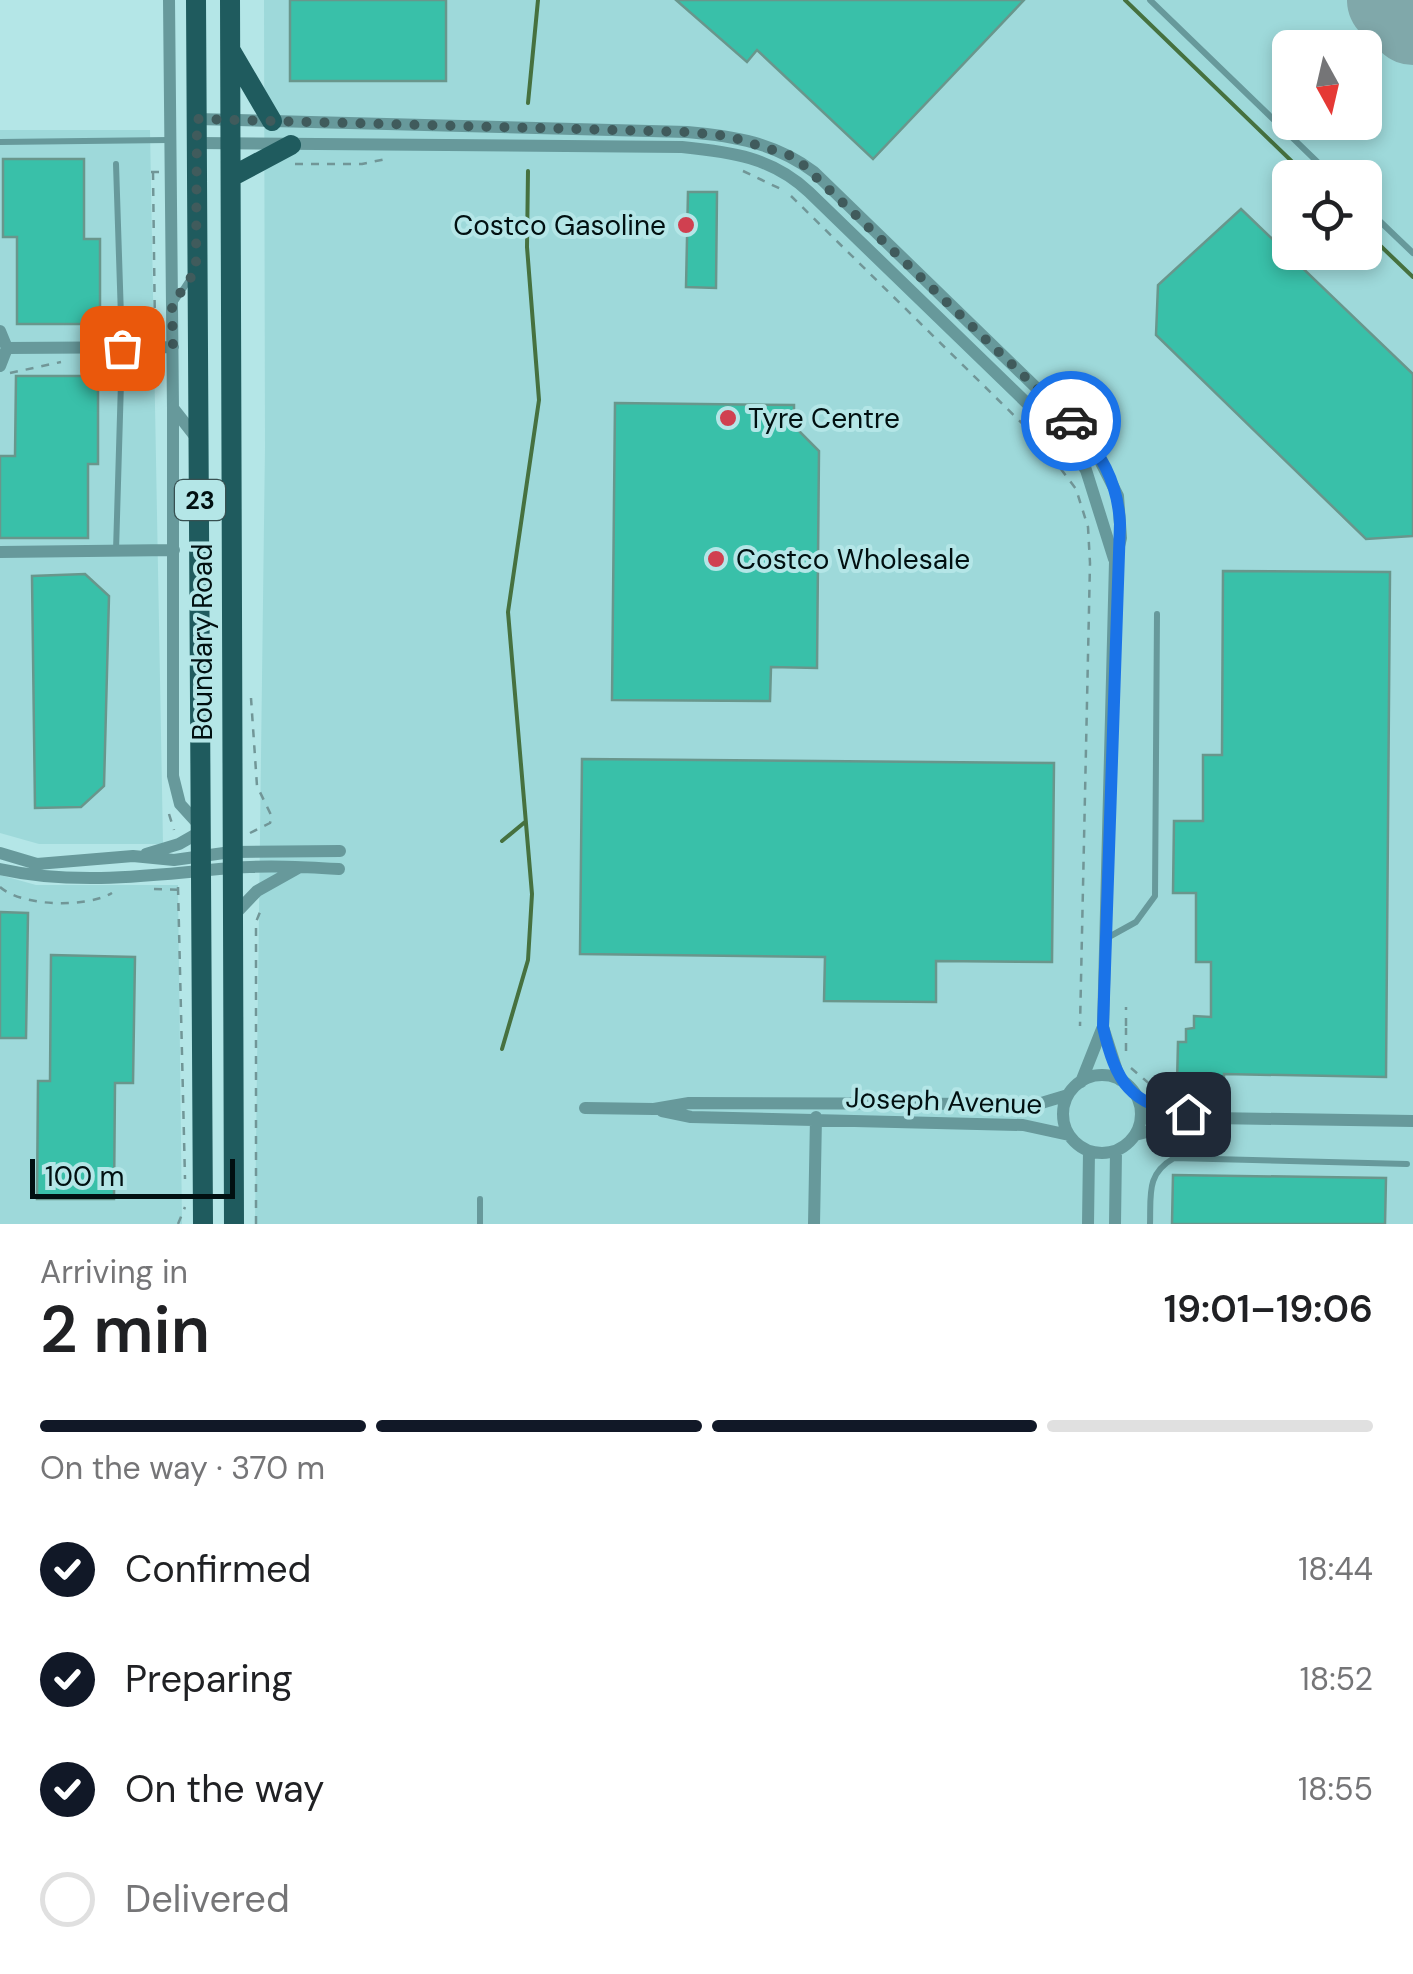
<!DOCTYPE html>
<html lang="en">
<head>
<meta charset="utf-8">
<style>
  body { margin:0; font-family:"DM Sans",sans-serif; background:#f6f6f6; color:#202124; height:100vh; display:flex; flex-direction:column; font-size:38px; white-space:nowrap }
  * { box-sizing:border-box; margin:0 }
  p { font-size:32px; color:#757577 }
  .icon { flex:none; width:55px; height:55px; fill:none; stroke:currentColor; stroke-width:2; stroke-linecap:round; stroke-linejoin:round }
  .map { position:relative; height:1224px; overflow:hidden }
  .details { display:flex; flex-direction:column; background:#fff; flex:1 }
  .details>* { flex:none }
  .needle { width:65px; rotate:172deg }
  .tools { position:absolute; left:1272px; top:30px; display:grid; gap:20px }
  .tools a { display:grid; place-items:center; width:110px; height:110px; border-radius:15px; background:#fff; box-shadow:0 5px 15px #0003; font-size:50px }
  .scale { position:absolute; left:30px; bottom:25px; width:205px; box-sizing:border-box; padding-left:10px; border:5px solid #011011; border-top:0; font-size:28px; line-height:35px; white-space:nowrap; color:#011011; -webkit-text-stroke:8px #b4e6e7; paint-order:stroke }
  .pin { position:absolute; display:grid; place-items:center; width:85px; height:85px; color:#fff; margin:-42px; border-radius:20px; box-shadow:0 5px 15px #0006 }
  .courier { position:absolute; display:grid; place-items:center; width:100px; height:100px; margin:-50px; border:8px solid #1a73e8; border-radius:50%; background:#fff; color:#222; box-shadow:0 2px 12px #0007 }
  .head em { font-style:normal; font-weight:600 }
  .head div { display:flex; flex-direction:column-reverse }
  .head { display:flex; align-items:center; justify-content:space-between; height:170px; padding:0 40px }
  h1 { font-size:65px; font-weight:600; line-height:75px }
  .bar { display:grid; grid-template-columns:repeat(4,1fr); gap:15px 10px; align-content:center; height:120px; padding:0 40px }
  .bar i { height:12px; border-radius:8px; background:#e0e0e0 }
  .bar .on { background:#111827 }
  .bar p { grid-column:span 4 }
  ol { padding:0 40px; list-style:none }
  li { display:flex; align-items:center; gap:30px; height:110px }
  li p { margin-inline-start:auto }
  li .icon { padding:10px; border-radius:50%; background:#111827; color:#fff; stroke-width:4 }
  li:last-child { color:#757577 }
  li i { width:55px; height:55px; border:5px solid #e0e0e0; border-radius:50% }
  .map>svg:first-child { display:block }
  .built { fill:#9ed9da; fill-rule:evenodd }
  .lines { fill:none; stroke-linecap:round; stroke-linejoin:round }
  .stream { stroke:#46713f; stroke-width:4 }
  .runway { stroke:#80a8aa; stroke-width:92 }
  .building { fill:#39c0a9; stroke:#69968c; stroke-width:2.5 }
  .path { stroke:#719697; stroke-width:2.5; stroke-dasharray:8 8; stroke-linecap:butt }
  .lane { stroke:#67999b; stroke-width:6 }
  .street { stroke:#67999b; stroke-width:12 }
  .primary { stroke:#1f5b5e; stroke-width:20 }
  .done { stroke:#405b5c; stroke-width:10; stroke-dasharray:0 18 }
  .route { stroke:#1a73e8; stroke-width:12 }
  .poi-dot { fill:#d04050; stroke:#b4e6e7; stroke-width:4 }
  .labels { text-anchor:middle; dominant-baseline:central; stroke-width:8; stroke-linejoin:round; paint-order:stroke }
  .shield { fill:#b4e6e7; stroke:#375051; stroke-width:2.5 }
  .shield-label { font-size:25px; font-weight:bold; fill:#011011 }
  .poi-label { font-size:28px; fill:#011011; stroke:#b4e6e7; text-anchor:start }
  .street-label { font-size:28px; fill:#011011; stroke:#b4e6e7 }
</style>
</head>
<body>
<div class="map">
<svg width="1413" height="1224" viewBox="0 0 1413 1224">
  <rect width="100%" height="100%" fill="#b4e6e7"/>
  <path class="built" d="M264 0H1413V1224H255L265 446ZM1290 48H1365V122H1290ZM1290 178H1365V252H1290Z
    M0 130H150L163 844H39L0 833Z
    M0 875 36 885H178L182 1224H0Z"/>
  <g class="lines">
    <path class="stream" d="M1125 0 1309 178
      M528 103 538 0
      M1365 231 1413 277
      M502 841 525 822
      M502 1049 528 960 532 894 508 612 539 400 527 247 528 171"/>
    <path class="runway" d="M1393 0 1413 19"/>
  </g>
  <path class="building" d="M290 0H446V81H290Z
    M676 0H1024L873 159 757 50 747 62Z
    M3 159H84V239H100V324H17V237H3Z
    M688 192H717L716 288 686 287Z
    M1241 209 1413 374V536L1366 539 1156 335 1158 285Z
    M16 376H98V464H88V538H0V456H15Z
    M615 403 794 405V426L819 451 817 668 771 667 770 701 612 700Z
    M1223 571 1390 572 1386 1077 1224 1074V1084H1177L1178 1042H1186V1029L1194 1028V1016L1211 1017V962H1196V893H1173L1174 821H1203V755H1222Z
    M85 574 109 596 104 786 81 807 35 808 32 576Z
    M582 759 1054 763 1052 962 936 961V1002L824 1001 825 957 580 954Z
    M0 912 28 913 26 1038H0Z
    M51 955 135 957 133 1083H115L114 1199H37L38 1081H50Z
    M1173 1175 1386 1178 1385 1224H1172Z"/>
  <g class="lines">
    <path class="path" d="M295 164H362L386 159
      M743 171 785 191
      M151 172H159
      M153 172 155 333
      M791 196 1039 440 1076 489 1088 527 1090 563 1080 1026
      M84 362H111
      M10 373 61 362
      M169 814 174 830
      M250 833 270 823 272 817 257 786 251 698
      M0 887C23 907 87 908 112 893
      M178 887 185 1179
      M154 889 186 890
      M1126 1026V1007
      M1126 1051V1028
      M1131 1068 1159 1092
      M1195 1100H1212L1213 1105
      M178 1224 185 1207
      M256 1224V922L262 907"/>
    <path class="lane" d="M1150 0 1334 178
      M0 142 169 140
      M116 164 122 348 116 551
      M1365 207 1413 253
      M176 300 191 277
      M1107 938 1136 922 1155 896 1157 614
      M480 1224V1199
      M1150 1224C1151 1194 1146 1174 1174 1158L1407 1164"/>
    <path class="street" d="M169 0 173 408 198 440
      M197 119 687 132C734 136 776 143 814 172L1089 439 1118 496 1121 538 1115 562 1103 1027 1120 1080
      M197 143 682 147C731 152 772 157 809 192L1066 441 1086 470 1114 559
      M0 331 7 348 0 366
      M7 348 173 347
      M173 408V776L180 804 200 826
      M0 552 174 550
      M0 853 37 864 133 856 174 860 231 852 340 851
      M146 854 179 844 200 832
      M0 869C76 886 154 875 231 868 267 865 303 867 339 869
      M234 915 257 891 298 868
      M1063 1114a39 39 0 1 1 78 0a39 39 0 1 1-78 0Z
      M1081 1082 1102 1029
      M1139 1101 1213 1118 1413 1121
      M585 1108 654 1109 689 1103 1038 1104 1068 1095
      M662 1111 691 1117 1023 1125 1069 1135
      M1135 1135 1195 1120
      M814 1224 816 1117
      M1088 1224 1089 1151
      M1115 1224 1116 1151"/>
    <path class="primary" d="M196 0 203 1224
      M230 0 234 1224
      M231 51 272 121
      M231 177 291 145"/>
  </g>
  <g class="lines">
    <path class="done" d="M122 348 173 347 172 305 196 270 197 119 687 132 728 136 795 157 1071 421"/>
    <path class="route" d="M1071 421C1100 450 1118 482 1120 524L1103 1027C1116 1082 1130 1106 1188 1114"/>
  </g>
  <g class="poi-dot">
    <circle cx="686" cy="225" r="10"/>
    <circle cx="728" cy="418" r="10"/>
    <circle cx="716" cy="559" r="10"/>
  </g>
  <g class="labels">
    <rect class="shield" x="175" y="480" width="50" height="40" rx="8"/>
    <g class="shield-label">
      <text x="200" y="500">23</text>
    </g>
    <g class="poi-label">
      <text x="666" y="225" text-anchor="end">Costco Gasoline</text>
      <text x="748" y="418">Tyre Centre</text>
      <text x="736" y="559">Costco Wholesale</text>
    </g>
    <g class="street-label">
      <text transform="translate(202 642) rotate(-90)">Boundary Road</text>
      <text transform="translate(944 1101) rotate(2)">Joseph Avenue</text>
    </g>
  </g>
</svg>
<div class="tools">
<a><svg class="needle" viewBox="-14 -14 28 28"><path d="M0-13l5 13h-10z" fill="#e53935"/><path d="M0 13l5-13h-10z" fill="#757577"/></svg></a>
<a><svg class="icon" aria-label="locate" viewBox="0 0 24 24"><circle cx="12" cy="12" r="6"/><path d="M12 2v4M12 18v4M2 12h4M18 12h4"/></svg></a>
</div>
<div class="scale">100 m</div>
<div class="pin" style="left:122px;top:348px;background:#ea580c"><svg class="icon" aria-label="bag" viewBox="0 0 24 24"><path d="M5 8h14l-1 12H6zM9 8a3 3 0 0 1 6 0"/></svg></div>
<div class="pin" style="left:1188px;top:1114px;background:#1f2937"><svg class="icon" aria-label="home" viewBox="0 0 24 24"><path d="M3 11l9-7 9 7M6 9v11h12V9"/></svg></div>
<div class="courier" style="left:1071px;top:421px"><svg class="icon" aria-label="car" viewBox="0 0 24 24"><path d="M5 17H2v-5l4-1 3-4h7l3 4 3 1v5h-3M9 17h6M6 11h13"/><circle cx="7" cy="17" r="2"/><circle cx="17" cy="17" r="2"/></svg></div>
</div>
<section class="details">
<div class="head"><div><h1>2 min</h1><p>Arriving in</p></div><em>19:01–19:06</em></div>
<div class="bar"><i class="on"></i><i class="on"></i><i class="on"></i><i></i><p>On the way · 370 m</p></div>
<ol>
<li><svg class="icon" aria-label="check" viewBox="0 0 24 24"><path d="M5 12l5 5 9-10"/></svg>Confirmed<p>18:44</p></li>
<li><svg class="icon" aria-label="check" viewBox="0 0 24 24"><path d="M5 12l5 5 9-10"/></svg>Preparing<p>18:52</p></li>
<li><svg class="icon" aria-label="check" viewBox="0 0 24 24"><path d="M5 12l5 5 9-10"/></svg>On the way<p>18:55</p></li>
<li><i></i>Delivered</li>
</ol>
</section>
</body>
</html>
